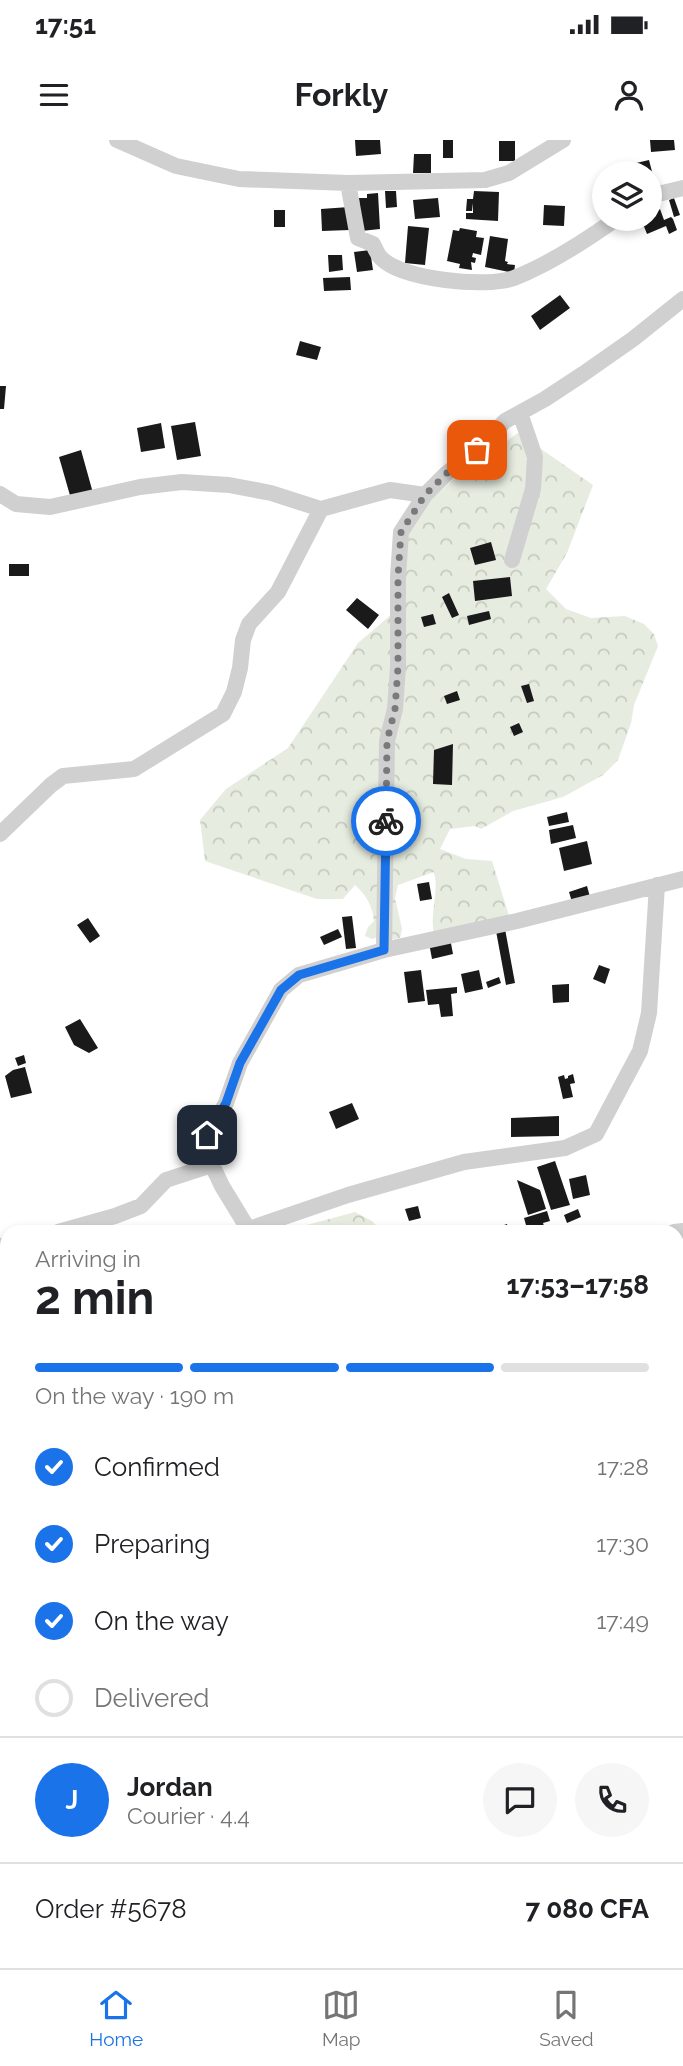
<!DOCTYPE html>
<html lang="en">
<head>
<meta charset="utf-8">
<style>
  body { margin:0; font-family:Raleway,sans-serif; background:#f6f6f6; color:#202124; height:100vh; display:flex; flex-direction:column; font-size:26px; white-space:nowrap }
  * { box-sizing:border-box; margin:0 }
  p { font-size:23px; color:#757577 }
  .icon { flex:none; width:38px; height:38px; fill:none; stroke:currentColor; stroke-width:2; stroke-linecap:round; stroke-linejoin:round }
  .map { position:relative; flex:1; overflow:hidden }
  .drawer { position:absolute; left:0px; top:1085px; width:684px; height:744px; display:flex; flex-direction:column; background:#fff; border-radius:21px 21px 0 0; box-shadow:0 4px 10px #0003 }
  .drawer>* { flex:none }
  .buttons { position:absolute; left:592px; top:21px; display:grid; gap:14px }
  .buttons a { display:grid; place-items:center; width:70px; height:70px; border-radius:50%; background:#fff; box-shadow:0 4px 10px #0003; font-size:35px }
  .pin { position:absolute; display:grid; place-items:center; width:60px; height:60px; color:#fff; margin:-30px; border-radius:14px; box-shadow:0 4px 10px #0006 }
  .courier { position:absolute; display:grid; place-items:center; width:70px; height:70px; margin:-35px; border:5px solid #1a73e8; border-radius:50%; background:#fff; color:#222; box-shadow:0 2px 9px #0007 }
  .head em { font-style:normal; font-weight:700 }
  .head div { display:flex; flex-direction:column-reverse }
  .head { display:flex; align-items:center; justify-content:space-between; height:119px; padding:0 35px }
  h1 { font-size:46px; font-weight:700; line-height:52px }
  .bar { display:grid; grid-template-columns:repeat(4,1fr); gap:10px 7px; align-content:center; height:84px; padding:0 35px }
  .bar i { height:9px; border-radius:5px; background:#e0e0e0 }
  .bar .on { background:#1a73e8 }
  .bar p { grid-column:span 4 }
  .line { display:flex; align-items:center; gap:18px; padding:0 35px; border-top:2px solid #e0e0e0 }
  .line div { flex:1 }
  .round { display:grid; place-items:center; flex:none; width:74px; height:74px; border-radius:37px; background:#f6f6f6 }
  ol { padding:0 35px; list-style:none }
  li { display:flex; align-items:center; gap:21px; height:77px }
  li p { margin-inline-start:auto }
  li .icon { padding:7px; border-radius:50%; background:#1a73e8; color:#fff; stroke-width:4 }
  li:last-child { color:#757577 }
  li i { width:38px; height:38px; border:4px solid #e0e0e0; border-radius:50% }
  .status { display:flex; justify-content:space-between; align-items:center; height:49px; padding:0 35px; background:#fff; direction:ltr }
  .status svg { height:19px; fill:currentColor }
  header { display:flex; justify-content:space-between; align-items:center; height:91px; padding:0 35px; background:#fff; font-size:32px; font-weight:700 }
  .tabs { display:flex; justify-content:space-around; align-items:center; height:98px; border-top:2px solid #e0e0e0; background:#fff; font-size:19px; color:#757577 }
  .tabs a { display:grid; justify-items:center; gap:4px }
  .tabs .on { color:#1a73e8 }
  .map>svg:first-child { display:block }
  .forest { fill:url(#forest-crowns) }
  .building { fill:#1a1a1a }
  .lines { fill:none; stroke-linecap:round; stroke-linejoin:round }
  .minor { stroke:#d0d0d0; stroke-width:16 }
  .done { stroke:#7a7a7a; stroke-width:7; stroke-dasharray:0 12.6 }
  .route { stroke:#1a73e8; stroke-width:9 }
</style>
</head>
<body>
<div class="status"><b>17:51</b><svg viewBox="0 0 49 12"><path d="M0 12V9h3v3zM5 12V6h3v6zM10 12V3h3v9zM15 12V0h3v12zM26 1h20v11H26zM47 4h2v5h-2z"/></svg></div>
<header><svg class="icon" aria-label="menu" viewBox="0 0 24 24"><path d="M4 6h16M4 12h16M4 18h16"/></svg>Forkly<svg class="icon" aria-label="person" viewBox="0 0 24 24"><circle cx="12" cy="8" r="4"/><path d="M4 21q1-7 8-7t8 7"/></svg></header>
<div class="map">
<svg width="683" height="1828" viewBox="0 0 683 1828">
  <defs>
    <pattern id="forest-crowns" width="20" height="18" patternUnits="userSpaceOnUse" patternTransform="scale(1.75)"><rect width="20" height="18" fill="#e6ecdf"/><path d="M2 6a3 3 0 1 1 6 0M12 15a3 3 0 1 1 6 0" fill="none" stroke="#c6cbc0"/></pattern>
  </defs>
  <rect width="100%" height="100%" fill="#fff"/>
  <path class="forest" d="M518 293 593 345 567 413 546 449 566 469 591 478 625 476 644 484 654 494 658 506 634 565 631 583 618 620 603 635 563 657 513 671 481 689 475 686 450 689 440 709 466 719 492 721 510 779 435 797C428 775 440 753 434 732L398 745 395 758 402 789 400 798 383 801 378 797 372 799 365 796 368 787 374 781C372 765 367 756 355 745L343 759H317L205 721 200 680 226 649 288 608 358 503 405 463 404 402 419 371 455 338Z
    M355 1072 372 1081 383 1092H281Z"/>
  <path class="building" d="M355 0H380L381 14 356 16Z
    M443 0H453V18H443Z
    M650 0H674L675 10 651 12Z
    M499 1H515V21H499Z
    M414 14H431V33H413Z
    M649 20 657 51 649 53V33H634L632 24Z
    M385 51H396L397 67 386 68Z
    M474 51 499 52 498 81 466 79V73H473V63L472 71H466L467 59H473Z
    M378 53 380 89 361 91 359 58H367V54Z
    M438 58 440 77 415 79 413 60Z
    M674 58 680 75 674 77 669 60Z
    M544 65 565 66 564 86 543 85Z
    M349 67 350 90 322 91 321 69Z
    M660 69 664 80 671 77 673 79 677 90 669 94 666 86 647 94 641 79H649V74Z
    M274 70H285V87H274Z
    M408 86 429 88 425 125 405 123Z
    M460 88 477 91 476 97 484 98 481 115 473 113 472 117 476 118 475 123 471 122 472 130 459 128 460 124 447 121 453 90 459 91Z
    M490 96 508 99 505 121 508 122 507 124 515 125 514 133 485 127Z
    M370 110 373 130 357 132 354 112Z
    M328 115H342L343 130 329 132Z
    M350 137 351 150 324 151 323 138Z
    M560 155 570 168 540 190 531 176Z
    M300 201 321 207 317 220 296 215Z
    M0 246H6L4 269H0Z
    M195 282 201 316 177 320 171 286Z
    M161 283 165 308 141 312 137 288Z
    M81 310 93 353 71 359 59 317Z
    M491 402 496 420 475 425 470 408Z
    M9 424H29V436H9Z
    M510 437 512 456 475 461 473 441Z
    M449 453 459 475 452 478 442 457Z
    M357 458 379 475 368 489 346 470Z
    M489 471 491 479 469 485 467 476Z
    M433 474 436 484 424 487 421 477Z
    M529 544 534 561 527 563 521 546Z
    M457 551 460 560 447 564 444 556Z
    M519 583 523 592 514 596 510 587Z
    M453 604 452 645 433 644 434 610Z
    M567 672 569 682 549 686 547 677Z
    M573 685 576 698 551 704 549 690Z
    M587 701 592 724 564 731 559 708Z
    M429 742 432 759 420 761 417 744Z
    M587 746 590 757 572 762 569 752Z
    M352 776 356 808 346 809 342 777Z
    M88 778 100 796 90 803 77 785Z
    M338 789 342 797 324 805 320 797Z
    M505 789 515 843 506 845 496 791Z
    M450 798 453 814 432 819 429 803Z
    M599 825 610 829 605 844 593 839Z
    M421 830 425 861 408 863 404 832Z
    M479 830 483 849 465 853 461 834Z
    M499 837 501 843 488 848 486 842Z
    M569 844V862L553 863 552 845Z
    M457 847V853L451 854 453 876 441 877 439 864 428 865 426 850Z
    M80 879 98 908 89 913 74 905 65 887Z
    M24 915 26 923 18 926 15 918Z
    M25 927 32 953 11 958 5 936 13 930Z
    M573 934 575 943 570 944 573 957 563 959 558 937 564 935 565 939 568 938V936Z
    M352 963 359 979 336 989 329 972Z
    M559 976V996L511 997V978Z
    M555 1021 570 1065 551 1070 537 1027Z
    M586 1035 590 1055 573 1059 569 1039Z
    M517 1040 540 1050 546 1069 528 1075Z
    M418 1066 421 1078 409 1081 405 1069Z
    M578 1069 581 1077 567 1083 564 1075Z
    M547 1071 550 1081 543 1083 546 1092H528L524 1078Z
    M507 1084 509 1092H490L489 1090Z
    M7 1302V1328L0 1329V1303Z
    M683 1338V1360L677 1361V1339Z
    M644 1822H666L667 1828H646Z"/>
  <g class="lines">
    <path class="minor" d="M117 0 176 26 239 39 348 43 485 40 509 33 563 0
      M348 43 358 98 373 104C375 108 377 114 381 118 402 140 487 148 514 138 550 124 585 101 616 79
      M649 58 658 54 683 48
      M0 354 16 364 50 367 140 347 182 342 229 345 271 353 321 369 390 350 425 355
      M512 420 533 349 535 317 520 273
      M0 694 51 645 63 636 134 629 223 574 234 552 240 528 243 500 249 484 278 452 321 369
      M384 810 387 601 395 569 398 527V437L401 392 425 355 447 333 477 310 505 281 545 259 583 234 633 199 683 159
      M249 1089 348 1055 464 1022 565 1008 596 994 640 911 649 873 657 745
      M58 1092 115 1076 141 1066 166 1040 212 1025
      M250 1092 222 1046 212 1025 207 995 226 963 240 923 281 850 299 835 384 810 517 781 683 739
      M674 1092 683 1091
      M0 1106 7 1105
      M0 1200 7 1199
      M677 1304 683 1303
      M0 1346 7 1345
      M677 1414 683 1413
      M0 1461 7 1460
      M677 1525 683 1524
      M0 1576 7 1575
      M677 1659 683 1656
      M0 1697H7
      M53 1822V1828
      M457 1822 459 1828
      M4 1828 2 1805 7 1799"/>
  </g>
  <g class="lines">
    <path class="done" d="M386 681 387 601 395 569 398 527V437L401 392 425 355 447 333 477 310"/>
    <path class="route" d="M207 995 226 963 240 923 281 850 299 835 384 810 386 681"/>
  </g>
</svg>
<div class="buttons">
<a><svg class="icon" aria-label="layers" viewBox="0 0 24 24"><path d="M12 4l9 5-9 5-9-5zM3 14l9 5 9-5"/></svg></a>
</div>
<div class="pin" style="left:477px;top:310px;background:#ea580c"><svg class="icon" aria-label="bag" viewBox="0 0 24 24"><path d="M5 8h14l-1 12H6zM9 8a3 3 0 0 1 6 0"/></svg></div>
<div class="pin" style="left:207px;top:995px;background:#1f2937"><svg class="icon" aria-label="home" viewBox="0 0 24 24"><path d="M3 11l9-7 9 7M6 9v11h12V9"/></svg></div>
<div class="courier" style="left:386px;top:681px"><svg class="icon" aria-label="bike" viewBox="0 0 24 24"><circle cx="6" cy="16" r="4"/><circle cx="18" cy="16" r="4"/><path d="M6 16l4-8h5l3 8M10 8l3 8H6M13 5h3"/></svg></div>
<section class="drawer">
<div class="head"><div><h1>2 min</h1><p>Arriving in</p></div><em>17:53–17:58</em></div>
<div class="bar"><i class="on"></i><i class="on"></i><i class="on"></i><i></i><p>On the way · 190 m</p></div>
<ol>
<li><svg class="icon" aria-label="check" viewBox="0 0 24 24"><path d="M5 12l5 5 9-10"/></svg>Confirmed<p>17:28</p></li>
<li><svg class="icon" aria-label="check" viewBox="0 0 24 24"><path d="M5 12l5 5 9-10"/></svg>Preparing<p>17:30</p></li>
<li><svg class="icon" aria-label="check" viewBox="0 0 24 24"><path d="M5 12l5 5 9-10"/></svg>On the way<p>17:49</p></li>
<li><i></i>Delivered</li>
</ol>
<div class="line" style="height:126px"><b class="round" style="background:#1a73e8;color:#fff">J</b><div><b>Jordan</b><p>Courier · 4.4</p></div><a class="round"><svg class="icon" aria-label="chat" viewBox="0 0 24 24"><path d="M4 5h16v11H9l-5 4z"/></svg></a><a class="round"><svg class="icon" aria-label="phone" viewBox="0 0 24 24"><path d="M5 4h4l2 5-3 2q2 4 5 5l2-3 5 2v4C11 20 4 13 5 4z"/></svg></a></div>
<div class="line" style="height:91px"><div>Order #5678</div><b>7 080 CFA</b></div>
</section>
</div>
<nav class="tabs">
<a class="on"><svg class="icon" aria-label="home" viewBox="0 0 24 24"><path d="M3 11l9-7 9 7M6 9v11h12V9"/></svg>Home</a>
<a><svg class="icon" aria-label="map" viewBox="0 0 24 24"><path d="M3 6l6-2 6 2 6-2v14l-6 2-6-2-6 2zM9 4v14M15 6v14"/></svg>Map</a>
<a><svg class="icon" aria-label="saved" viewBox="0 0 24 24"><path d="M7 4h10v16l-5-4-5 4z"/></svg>Saved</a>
</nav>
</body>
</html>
